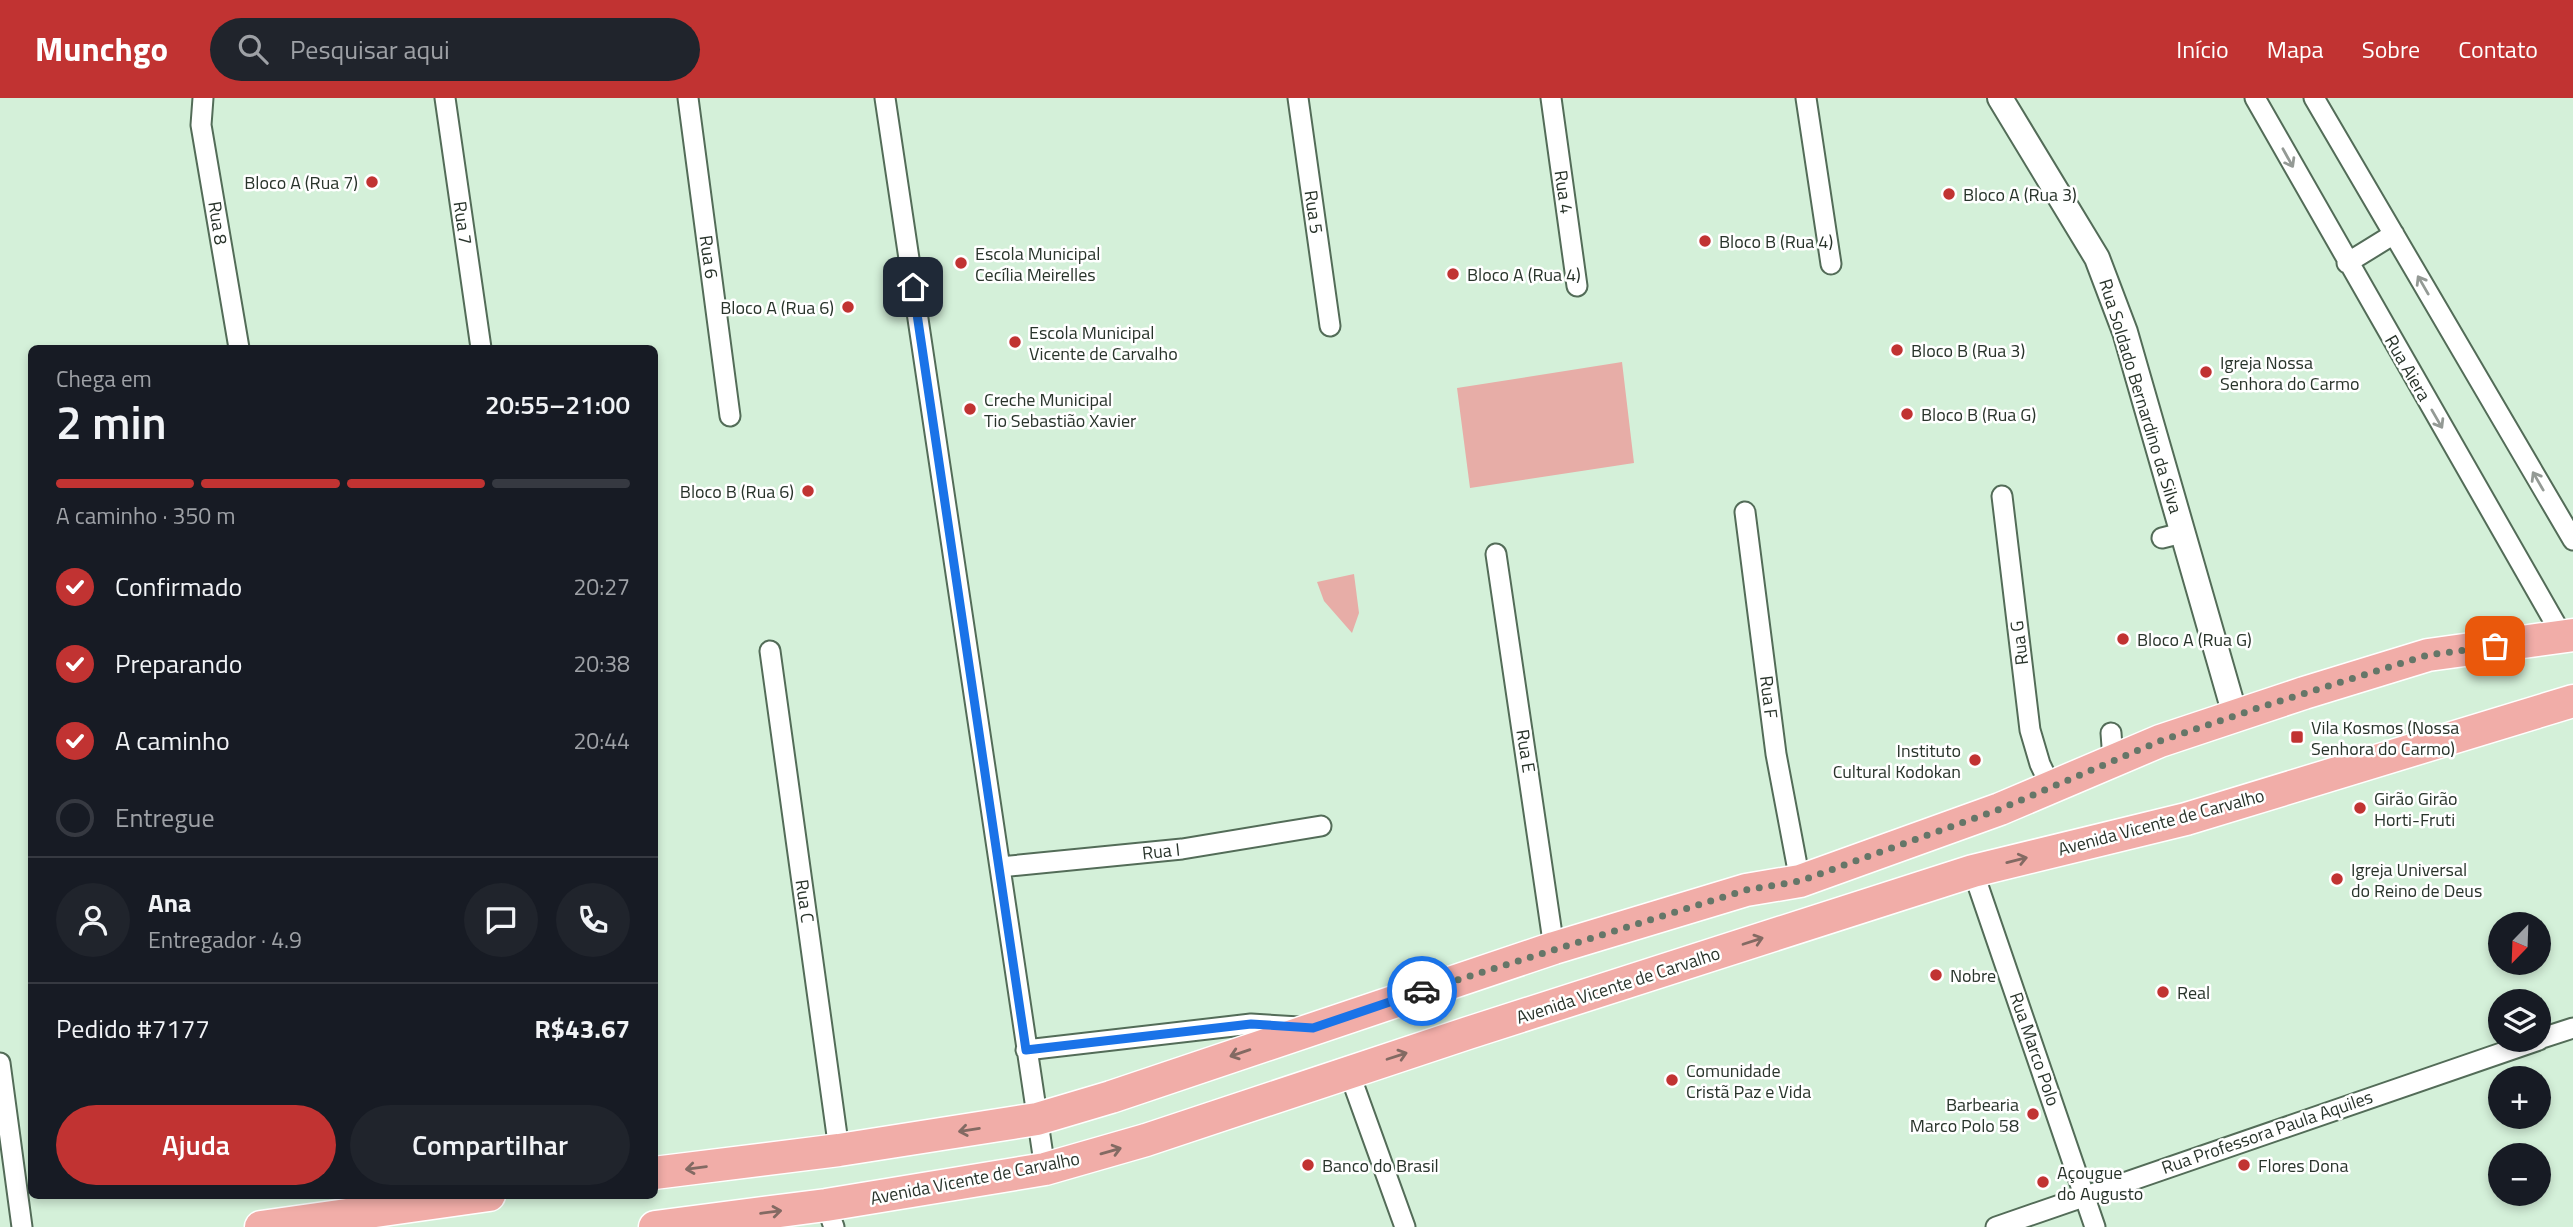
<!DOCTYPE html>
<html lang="pt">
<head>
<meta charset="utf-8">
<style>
  body { margin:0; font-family:"Titillium Web",sans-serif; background:#20242c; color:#f1f3f6; height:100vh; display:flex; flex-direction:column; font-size:26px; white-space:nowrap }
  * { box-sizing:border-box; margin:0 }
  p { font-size:23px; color:#9ea1a6 }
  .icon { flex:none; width:38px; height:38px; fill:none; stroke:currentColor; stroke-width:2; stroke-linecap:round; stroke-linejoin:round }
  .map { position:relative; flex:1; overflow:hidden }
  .details { position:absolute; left:28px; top:247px; width:630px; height:854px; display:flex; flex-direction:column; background:#171b24; border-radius:10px; box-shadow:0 4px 10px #0003 }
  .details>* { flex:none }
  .needle { width:46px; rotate:203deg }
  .controls { position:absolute; left:2488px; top:814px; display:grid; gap:14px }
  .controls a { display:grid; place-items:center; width:63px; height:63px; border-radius:50%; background:#171b24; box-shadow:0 4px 10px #0003; font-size:35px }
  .pin { position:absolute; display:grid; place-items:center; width:60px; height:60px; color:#fff; margin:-30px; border-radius:14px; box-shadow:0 4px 10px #0006 }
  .courier { position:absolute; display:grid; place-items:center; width:70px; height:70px; margin:-35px; border:5px solid #1a73e8; border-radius:50%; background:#fff; color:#222; box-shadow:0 2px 9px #0007 }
  .overview em { font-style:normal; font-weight:600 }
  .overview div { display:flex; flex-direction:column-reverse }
  .overview { display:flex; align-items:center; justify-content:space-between; height:119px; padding:0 28px }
  h1 { font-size:46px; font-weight:600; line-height:52px }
  .bar { display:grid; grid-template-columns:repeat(4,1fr); gap:10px 7px; align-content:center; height:84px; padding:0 28px }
  .bar i { height:9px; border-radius:5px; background:#363941 }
  .bar .on { background:#c13332 }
  .bar p { grid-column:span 4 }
  .line { display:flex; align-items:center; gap:18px; padding:0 28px; border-top:2px solid #363941 }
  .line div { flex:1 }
  .round { display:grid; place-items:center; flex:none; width:74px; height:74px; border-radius:37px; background:#20242c }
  ol { padding:0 28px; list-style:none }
  li { display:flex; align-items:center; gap:21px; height:77px }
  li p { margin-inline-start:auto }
  li .icon { padding:7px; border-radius:50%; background:#c13332; color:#fff; stroke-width:4 }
  li:last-child { color:#9ea1a6 }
  li i { width:38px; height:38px; border:4px solid #363941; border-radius:50% }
  .cta { display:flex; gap:14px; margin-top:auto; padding:14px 28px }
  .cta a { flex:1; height:80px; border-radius:42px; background:#c13332; color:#fff; font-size:28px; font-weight:600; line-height:80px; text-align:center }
  .cta a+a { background:#20242c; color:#f1f3f6 }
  header { display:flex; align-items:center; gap:42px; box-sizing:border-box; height:98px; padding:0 35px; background:#c13332; color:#fff }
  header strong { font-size:33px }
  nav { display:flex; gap:38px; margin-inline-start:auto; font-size:24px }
  .search { width:490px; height:63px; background:#20242c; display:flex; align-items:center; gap:18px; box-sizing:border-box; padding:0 24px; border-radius:38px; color:#9ea1a6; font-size:26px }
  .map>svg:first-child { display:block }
  .green { fill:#e7ada7 }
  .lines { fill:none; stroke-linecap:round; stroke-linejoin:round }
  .minor-casing { stroke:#536c58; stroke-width:23 }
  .tertiary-casing { stroke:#536c58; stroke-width:28 }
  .primary-casing { stroke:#fff; stroke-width:35 }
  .minor { stroke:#fff; stroke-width:19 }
  .tertiary { stroke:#fff; stroke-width:24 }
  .primary { stroke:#f1ada8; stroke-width:32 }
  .oneway { stroke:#949a95 }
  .oneway2 { stroke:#836a63 }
  .done { stroke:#657668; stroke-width:7; stroke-dasharray:0 12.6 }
  .route { stroke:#1a73e8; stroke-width:9 }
  .poi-dot { fill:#c13332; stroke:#fff; stroke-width:2.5 }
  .labels { text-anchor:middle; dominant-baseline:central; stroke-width:5; stroke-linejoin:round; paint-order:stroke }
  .poi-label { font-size:18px; fill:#29342b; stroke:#fff; text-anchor:start }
  .street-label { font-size:18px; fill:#29342b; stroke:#fff }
</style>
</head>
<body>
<header>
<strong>Munchgo</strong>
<div class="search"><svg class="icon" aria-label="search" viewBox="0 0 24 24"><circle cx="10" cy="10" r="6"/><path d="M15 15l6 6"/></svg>Pesquisar aqui</div>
<nav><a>Início</a><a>Mapa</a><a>Sobre</a><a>Contato</a></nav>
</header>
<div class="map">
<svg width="2573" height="1129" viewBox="0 0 2573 1129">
  <rect width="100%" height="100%" fill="#d4f0d9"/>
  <path class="green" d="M1622 264 1634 365 1470 390 1457 290Z
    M1354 476 1359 515 1352 535 1324 503 1317 484Z"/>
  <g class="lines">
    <g class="minor-casing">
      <path id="minor" d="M203 0 201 27 239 250
        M445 0 481 250
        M688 0 730 318
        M885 0 1045 1071
        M1298 0 1330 228
        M1551 0 1577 188
        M1806 0 1831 166
        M2255 0 2563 539
        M2314 0 2573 442
        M2347 165 2394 136
        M2002 398 2030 632 2040 666 2051 689
        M1745 414 1776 656 1800 783
        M2162 440 2182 435
        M1496 456 1554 850
        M770 553 839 1052
        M2111 635 2113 662
        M1000 769 1182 751 1321 728
        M1973 773 2095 1129
        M2539 941 2573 930
        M1026 952 1251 926 1299 929
        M0 965 22 1129
        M1349 974 1405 1129
        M826 1107 834 1129
        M1996 1129 2539 942"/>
    </g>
    <g class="tertiary-casing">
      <path id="tertiary" d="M2000 0 2097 160 2125 234 2235 617"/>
    </g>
    <g class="primary-casing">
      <path id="primary" d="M654 1075 839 1052 1037 1021 1111 999 1554 850 1746 792 1800 783 2000 711 2160 643 2304 595 2428 557 2573 537
        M261 1129 489 1097
        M655 1129 826 1107 1045 1071 1146 1042 1468 935 1973 773 2186 721 2573 603"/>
    </g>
    <use href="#minor" class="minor"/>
    <use href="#tertiary" class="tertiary"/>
    <use href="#primary" class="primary"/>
  </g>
  <defs><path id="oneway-shaft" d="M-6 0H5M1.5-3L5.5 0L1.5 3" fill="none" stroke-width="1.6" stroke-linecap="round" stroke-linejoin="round" transform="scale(1.75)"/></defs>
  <g class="oneway">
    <use href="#oneway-shaft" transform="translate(2288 60) rotate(61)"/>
    <use href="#oneway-shaft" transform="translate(2423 187) rotate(-120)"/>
    <use href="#oneway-shaft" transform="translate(2437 321) rotate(60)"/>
    <use href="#oneway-shaft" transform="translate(2538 383) rotate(-120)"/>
  </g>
  <g class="oneway2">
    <use href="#oneway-shaft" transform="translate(2017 762) rotate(-14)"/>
    <use href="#oneway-shaft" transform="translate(1753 843) rotate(-18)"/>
    <use href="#oneway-shaft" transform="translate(1240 955) rotate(161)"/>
    <use href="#oneway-shaft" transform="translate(1397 958) rotate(-18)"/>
    <use href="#oneway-shaft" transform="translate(969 1032) rotate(171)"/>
    <use href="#oneway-shaft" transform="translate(1111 1053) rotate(-16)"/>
    <use href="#oneway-shaft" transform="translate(696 1070) rotate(173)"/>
    <use href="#oneway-shaft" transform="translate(771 1114) rotate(-7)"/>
  </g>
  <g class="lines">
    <path class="done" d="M1422 893 1746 792 1800 783 2000 711 2160 643 2258 610 2428 557 2495 548"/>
    <path class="route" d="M913 189 1026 952 1251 926 1313 930 1422 893"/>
  </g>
  <g class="poi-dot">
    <circle cx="372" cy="84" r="7"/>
    <circle cx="1949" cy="96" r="7"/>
    <circle cx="1705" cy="143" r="7"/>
    <circle cx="961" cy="165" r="7"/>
    <circle cx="1453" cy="176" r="7"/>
    <circle cx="848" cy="209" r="7"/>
    <circle cx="1015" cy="244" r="7"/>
    <circle cx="1897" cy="252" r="7"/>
    <circle cx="2206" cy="274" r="7"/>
    <circle cx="970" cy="311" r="7"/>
    <circle cx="1907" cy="316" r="7"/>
    <circle cx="808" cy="393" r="7"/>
    <circle cx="2123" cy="541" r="7"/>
    <rect x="2290" y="632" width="14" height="14" rx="3.5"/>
    <circle cx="1975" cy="662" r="7"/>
    <circle cx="2360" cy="710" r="7"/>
    <circle cx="2337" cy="781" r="7"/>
    <circle cx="1936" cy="877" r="7"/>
    <circle cx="2163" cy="894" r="7"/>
    <circle cx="1672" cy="982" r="7"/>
    <circle cx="2033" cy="1016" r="7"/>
    <circle cx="1308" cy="1067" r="7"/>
    <circle cx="2244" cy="1067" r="7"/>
    <circle cx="2043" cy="1084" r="7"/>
  </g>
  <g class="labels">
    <g class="poi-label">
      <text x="358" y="84" text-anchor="end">Bloco A (Rua 7)</text>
      <text x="1963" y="96">Bloco A (Rua 3)</text>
      <text x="1719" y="143">Bloco B (Rua 4)</text>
      <text x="975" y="155">Escola Municipal<tspan x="975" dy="21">Cecília Meirelles</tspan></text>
      <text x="1467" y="176">Bloco A (Rua 4)</text>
      <text x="834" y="209" text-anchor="end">Bloco A (Rua 6)</text>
      <text x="1029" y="234">Escola Municipal<tspan x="1029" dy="21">Vicente de Carvalho</tspan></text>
      <text x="1911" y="252">Bloco B (Rua 3)</text>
      <text x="2220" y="264">Igreja Nossa<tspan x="2220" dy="21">Senhora do Carmo</tspan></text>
      <text x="984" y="301">Creche Municipal<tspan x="984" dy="21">Tio Sebastião Xavier</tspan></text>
      <text x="1921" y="316">Bloco B (Rua G)</text>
      <text x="794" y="393" text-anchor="end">Bloco B (Rua 6)</text>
      <text x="2137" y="541">Bloco A (Rua G)</text>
      <text x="2311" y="629">Vila Kosmos (Nossa<tspan x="2311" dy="21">Senhora do Carmo)</tspan></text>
      <text x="1961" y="652" text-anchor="end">Instituto<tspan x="1961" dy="21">Cultural Kodokan</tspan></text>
      <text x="2374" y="700">Girão Girão<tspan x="2374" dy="21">Horti-Fruti</tspan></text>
      <text x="2351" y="771">Igreja Universal<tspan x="2351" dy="21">do Reino de Deus</tspan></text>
      <text x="1950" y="877">Nobre</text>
      <text x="2177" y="894">Real</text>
      <text x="1686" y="972">Comunidade<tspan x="1686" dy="21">Cristã Paz e Vida</tspan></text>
      <text x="2019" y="1006" text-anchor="end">Barbearia<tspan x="2019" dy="21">Marco Polo 58</tspan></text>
      <text x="1322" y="1067">Banco do Brasil</text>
      <text x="2258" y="1067">Flores Dona</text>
      <text x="2057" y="1074">Açougue<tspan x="2057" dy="21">do Augusto</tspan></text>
    </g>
    <g class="street-label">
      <text transform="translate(1564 94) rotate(82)">Rua 4</text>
      <text transform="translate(1314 114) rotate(82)">Rua 5</text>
      <text transform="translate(218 125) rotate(81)">Rua 8</text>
      <text transform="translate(463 125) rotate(82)">Rua 7</text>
      <text transform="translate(709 159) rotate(82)">Rua 6</text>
      <text transform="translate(2408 270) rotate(60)">Rua Aiera</text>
      <text transform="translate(2141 298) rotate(73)">Rua Soldado Bernardino da Silva</text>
      <text transform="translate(2019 545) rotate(-97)">Rua G</text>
      <text transform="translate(1769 599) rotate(83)">Rua F</text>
      <text transform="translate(1526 653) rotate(81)">Rua E</text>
      <text transform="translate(2161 724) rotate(-15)">Avenida Vicente de Carvalho</text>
      <text transform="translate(1161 753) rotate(-6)">Rua I</text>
      <text transform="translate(805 803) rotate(82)">Rua C</text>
      <text transform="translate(1618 887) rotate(-18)">Avenida Vicente de Carvalho</text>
      <text transform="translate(2035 951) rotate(71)">Rua Marco Polo</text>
      <text transform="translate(2267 1034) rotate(-19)">Rua Professora Paula Aquiles</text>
      <text transform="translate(975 1080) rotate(-11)">Avenida Vicente de Carvalho</text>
    </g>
  </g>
</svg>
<div class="controls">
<a><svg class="needle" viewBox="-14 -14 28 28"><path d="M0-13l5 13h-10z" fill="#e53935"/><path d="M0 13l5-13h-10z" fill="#9ea1a6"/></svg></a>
<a><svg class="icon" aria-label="layers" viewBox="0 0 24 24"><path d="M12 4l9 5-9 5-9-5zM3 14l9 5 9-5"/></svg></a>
<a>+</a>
<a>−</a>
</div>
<div class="pin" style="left:2495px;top:548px;background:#ea580c"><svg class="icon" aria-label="bag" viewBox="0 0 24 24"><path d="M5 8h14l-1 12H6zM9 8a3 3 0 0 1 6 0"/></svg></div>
<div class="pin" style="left:913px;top:189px;background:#1f2937"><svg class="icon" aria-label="home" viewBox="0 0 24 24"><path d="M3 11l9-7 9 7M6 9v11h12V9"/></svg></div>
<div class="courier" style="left:1422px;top:893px"><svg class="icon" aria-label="car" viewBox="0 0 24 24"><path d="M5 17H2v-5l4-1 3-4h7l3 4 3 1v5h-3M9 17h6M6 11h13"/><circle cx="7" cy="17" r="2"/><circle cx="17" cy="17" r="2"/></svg></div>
<section class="details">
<div class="overview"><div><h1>2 min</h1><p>Chega em</p></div><em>20:55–21:00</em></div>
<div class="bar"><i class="on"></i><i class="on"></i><i class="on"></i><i></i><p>A caminho · 350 m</p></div>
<ol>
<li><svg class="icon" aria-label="check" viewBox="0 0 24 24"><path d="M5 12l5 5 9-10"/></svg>Confirmado<p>20:27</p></li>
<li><svg class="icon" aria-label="check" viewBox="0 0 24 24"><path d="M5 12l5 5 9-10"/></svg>Preparando<p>20:38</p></li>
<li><svg class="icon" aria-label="check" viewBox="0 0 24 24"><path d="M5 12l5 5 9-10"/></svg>A caminho<p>20:44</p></li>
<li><i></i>Entregue</li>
</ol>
<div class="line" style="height:126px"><a class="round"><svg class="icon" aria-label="person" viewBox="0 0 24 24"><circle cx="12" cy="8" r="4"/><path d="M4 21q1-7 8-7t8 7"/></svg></a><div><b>Ana</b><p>Entregador · 4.9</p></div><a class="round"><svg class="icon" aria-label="chat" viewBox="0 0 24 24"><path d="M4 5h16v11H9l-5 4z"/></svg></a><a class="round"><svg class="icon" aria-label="phone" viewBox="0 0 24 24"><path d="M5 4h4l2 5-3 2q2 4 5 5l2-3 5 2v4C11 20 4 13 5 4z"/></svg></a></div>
<div class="line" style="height:91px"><div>Pedido #7177</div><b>R$43.67</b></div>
<div class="cta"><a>Ajuda</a><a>Compartilhar</a></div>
</section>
</div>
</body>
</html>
